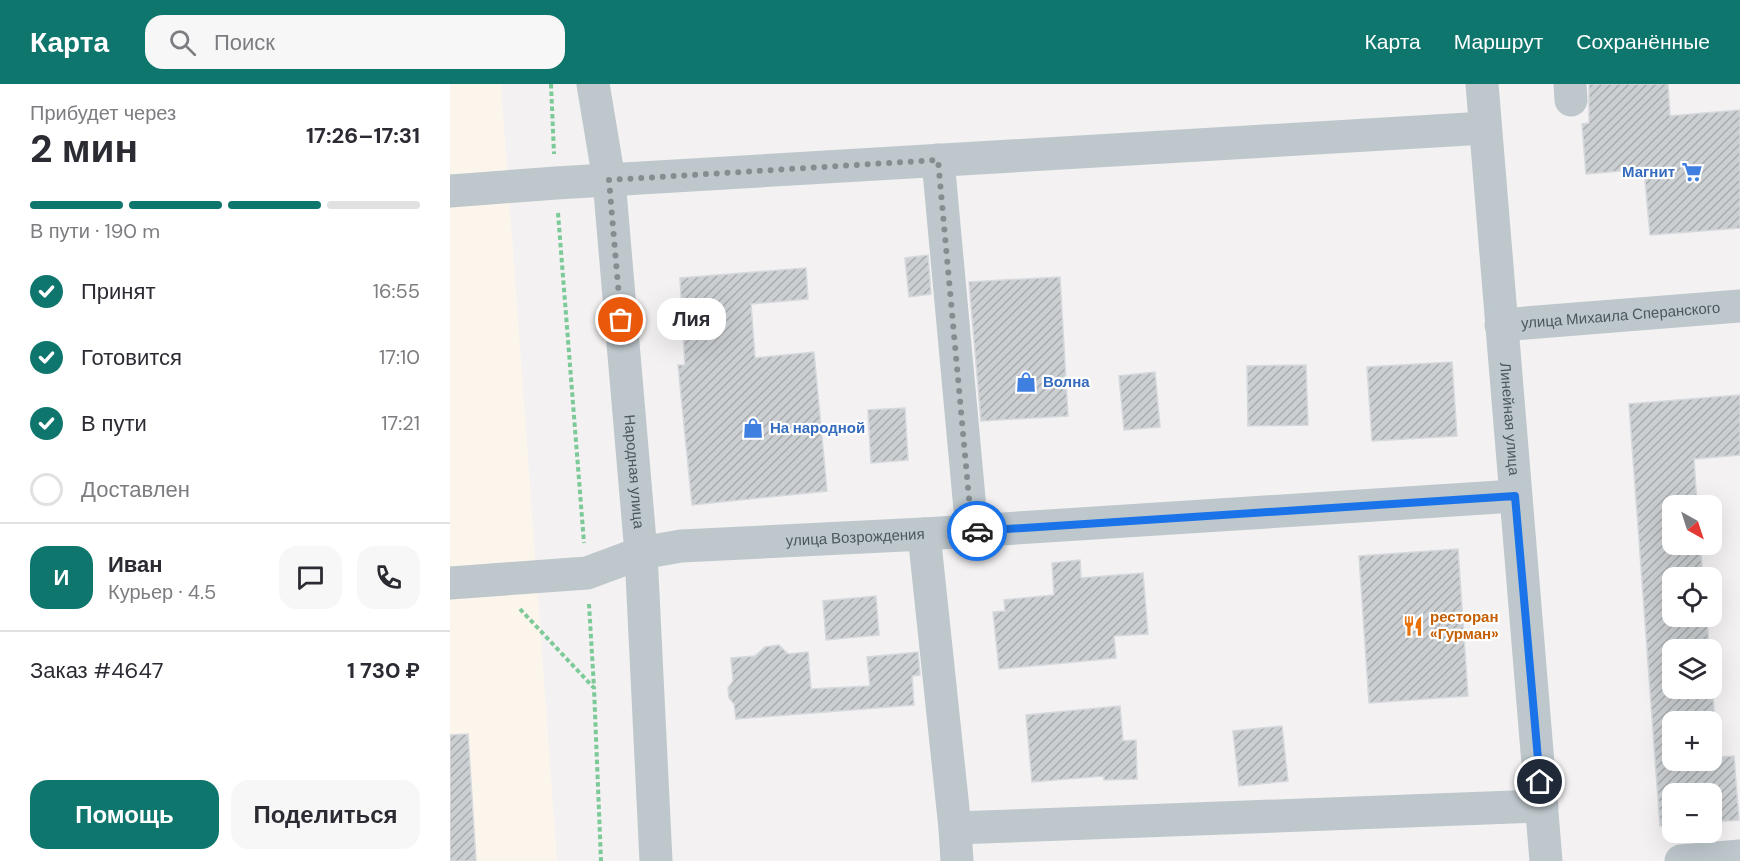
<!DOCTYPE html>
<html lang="ru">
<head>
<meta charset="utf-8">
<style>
  body { margin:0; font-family:"DM Sans",sans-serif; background:#f7f7f7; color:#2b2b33; height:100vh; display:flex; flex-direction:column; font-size:22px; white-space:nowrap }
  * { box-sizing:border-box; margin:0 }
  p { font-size:20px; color:#7c7c81 }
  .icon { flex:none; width:33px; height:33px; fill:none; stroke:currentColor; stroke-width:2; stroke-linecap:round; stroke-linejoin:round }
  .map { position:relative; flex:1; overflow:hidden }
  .drawer { display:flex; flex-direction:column; background:#fff; width:450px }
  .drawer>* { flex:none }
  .needle { width:39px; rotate:141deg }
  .tools { position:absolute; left:1212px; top:411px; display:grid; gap:12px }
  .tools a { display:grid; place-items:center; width:60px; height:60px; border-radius:12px; background:#fff; box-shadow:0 6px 24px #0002; font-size:30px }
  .pin { position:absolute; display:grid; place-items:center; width:51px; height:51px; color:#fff; margin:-26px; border:3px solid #fff; border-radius:50%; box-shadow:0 2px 6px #0007 }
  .courier { position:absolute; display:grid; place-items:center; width:60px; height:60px; margin:-30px; border:4px solid #1a73e8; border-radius:50%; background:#fff; color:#222; box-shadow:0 2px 8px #0007 }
  .bubble { position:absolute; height:42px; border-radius:18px; background:#fff; box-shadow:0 6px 24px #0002; font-size:20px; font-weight:700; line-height:42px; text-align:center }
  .overview em { font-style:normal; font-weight:700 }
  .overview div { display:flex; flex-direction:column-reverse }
  .overview { display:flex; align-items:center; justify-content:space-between; height:102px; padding:0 30px }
  h1 { font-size:39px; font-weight:700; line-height:45px }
  .bar { display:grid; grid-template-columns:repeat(4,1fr); gap:9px 6px; align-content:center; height:72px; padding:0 30px }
  .bar i { height:8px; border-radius:4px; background:#e1e1e2 }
  .bar .current { background:#0f766e }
  .bar p { grid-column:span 4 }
  .line { display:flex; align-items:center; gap:15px; padding:0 30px; border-top:2px solid #e1e1e2 }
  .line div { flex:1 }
  .round { display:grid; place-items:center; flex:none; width:63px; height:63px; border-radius:18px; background:#f7f7f7 }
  ol { padding:0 30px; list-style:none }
  li { display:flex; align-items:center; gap:18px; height:66px }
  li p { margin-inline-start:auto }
  li .icon { padding:6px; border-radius:50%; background:#0f766e; color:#fff; stroke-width:4 }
  li:last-child { color:#7c7c81 }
  li i { width:33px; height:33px; border:3px solid #e1e1e2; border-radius:50% }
  .cta { display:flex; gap:12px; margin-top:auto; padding:12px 30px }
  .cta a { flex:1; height:69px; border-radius:18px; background:#0f766e; color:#fff; font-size:24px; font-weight:700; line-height:69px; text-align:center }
  .cta a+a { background:#f7f7f7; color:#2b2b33 }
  header { display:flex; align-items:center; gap:36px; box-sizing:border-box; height:84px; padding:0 30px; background:#0f766e; color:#fff }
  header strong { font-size:28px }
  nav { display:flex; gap:33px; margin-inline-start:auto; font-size:21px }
  .search { width:420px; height:54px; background:#f7f7f7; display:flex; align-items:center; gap:15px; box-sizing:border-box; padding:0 21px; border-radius:18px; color:#7c7c81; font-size:22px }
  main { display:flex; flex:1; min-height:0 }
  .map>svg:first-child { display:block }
  .commercial { fill:#fcf5ec }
  .building { fill:url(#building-hatch); stroke:#d5d8dc; stroke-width:1.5; fill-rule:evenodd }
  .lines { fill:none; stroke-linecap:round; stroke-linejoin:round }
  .path { stroke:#7cca98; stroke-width:4; stroke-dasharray:4.5 3; stroke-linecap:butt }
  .minor { stroke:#bdc7cc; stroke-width:33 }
  .done { stroke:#858d91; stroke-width:6; stroke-dasharray:0 10.8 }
  .route { stroke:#1a73e8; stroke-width:8 }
  .labels { text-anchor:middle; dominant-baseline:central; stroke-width:4.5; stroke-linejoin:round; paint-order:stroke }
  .shop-label { font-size:15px; font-weight:bold; fill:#366cbe; stroke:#fff; text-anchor:start }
  .street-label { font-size:15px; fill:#4a575d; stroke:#fff }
  .food-label { font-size:15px; font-weight:bold; fill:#c56008; stroke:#fff; text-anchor:start }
</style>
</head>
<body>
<header>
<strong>Карта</strong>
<div class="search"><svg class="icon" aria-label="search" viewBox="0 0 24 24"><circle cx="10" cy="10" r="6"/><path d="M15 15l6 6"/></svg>Поиск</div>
<nav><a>Карта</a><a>Маршрут</a><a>Сохранённые</a></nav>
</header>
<main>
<section class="drawer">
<div class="overview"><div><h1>2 мин</h1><p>Прибудет через</p></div><em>17:26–17:31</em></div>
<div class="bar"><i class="current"></i><i class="current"></i><i class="current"></i><i></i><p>В пути · 190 m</p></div>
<ol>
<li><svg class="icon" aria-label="check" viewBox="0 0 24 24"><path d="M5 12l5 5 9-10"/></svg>Принят<p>16:55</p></li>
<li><svg class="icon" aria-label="check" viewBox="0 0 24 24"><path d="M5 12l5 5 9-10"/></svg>Готовится<p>17:10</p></li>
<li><svg class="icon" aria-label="check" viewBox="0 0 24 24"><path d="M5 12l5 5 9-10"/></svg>В пути<p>17:21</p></li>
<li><i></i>Доставлен</li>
</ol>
<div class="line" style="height:108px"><b class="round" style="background:#0f766e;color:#fff">И</b><div><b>Иван</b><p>Курьер · 4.5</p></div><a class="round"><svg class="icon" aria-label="chat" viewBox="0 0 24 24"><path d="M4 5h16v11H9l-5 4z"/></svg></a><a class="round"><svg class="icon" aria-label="phone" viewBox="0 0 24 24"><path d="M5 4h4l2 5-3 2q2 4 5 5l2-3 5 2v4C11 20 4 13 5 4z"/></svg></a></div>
<div class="line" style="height:78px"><div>Заказ #4647</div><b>1 730 ₽</b></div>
<div class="cta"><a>Помощь</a><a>Поделиться</a></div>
</section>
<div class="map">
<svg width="1290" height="777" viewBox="0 0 1290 777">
  <defs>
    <pattern id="building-hatch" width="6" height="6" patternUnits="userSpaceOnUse" patternTransform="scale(1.5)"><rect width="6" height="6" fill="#cbcfd2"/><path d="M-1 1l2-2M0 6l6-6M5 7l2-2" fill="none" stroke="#a7abae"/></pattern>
  </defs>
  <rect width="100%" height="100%" fill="#f3f1f1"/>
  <path class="commercial" d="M0 0H51L107 777H0Z"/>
  <path class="building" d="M1139 0H1218L1220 32 1290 26V144L1200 151 1194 85 1136 90 1132 40 1139 39Z
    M478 171 481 210 459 213 455 174Z
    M356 184 358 215 301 220 305 274 364 268 377 407 242 421 228 281H235L230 194Z
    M610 193 618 332 531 337 519 198Z
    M1002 278 1007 352 922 357 917 283Z
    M856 281 858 341 798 342 797 282Z
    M705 288 710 343 674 346 669 292Z
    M1290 311V371L1244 375 1247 422H1222V460H1250L1253 494H1222V532H1257L1259 566H1222V604H1262V598L1267 673 1284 672 1289 736 1262 738V710H1222V741L1210 742 1179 320ZM1222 638H1262V676H1222Z
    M455 324 458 376 421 379 418 326Z
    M1008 465 1018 612 919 619 909 472Z
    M630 476 631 494 693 489 698 550 664 552 666 574 549 585 543 528 555 527 554 516 604 511 602 479Z
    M426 512 429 551 376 556 373 517Z
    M329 561 338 570 358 568 361 605 420 602 417 573 468 568 470 591 462 592 464 621 286 635 284 620 279 614 278 604 283 597 281 574 305 572 315 563Z
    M670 622 673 657 686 656 687 695 654 696V692L582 698 576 631Z
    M832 642 838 697 789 702 783 647Z
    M18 650 26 777H0V651Z"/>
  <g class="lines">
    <path class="path" d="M101 0 104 70
      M108 129 134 459
      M139 520 144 604
      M70 525 144 604 151 777"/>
    <g class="minor">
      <path id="s1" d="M143 0 159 96 191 469 206 777"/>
      <path id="s2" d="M1032 0 1096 777"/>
      <path d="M1120 0 1121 16"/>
      <path d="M488 76 522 447"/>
      <path d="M0 107 106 99 1035 44"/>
      <path id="s3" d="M1051 241 1290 222"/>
      <path d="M474 450 505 744 507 777"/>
      <path id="s4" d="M0 499 137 489 191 469 231 462 474 450 1065 412"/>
      <path d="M505 744 1092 722"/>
      <path d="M1231 777 1290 772"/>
    </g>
  </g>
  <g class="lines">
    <path class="done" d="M171 236 159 96 488 76 522 447H527"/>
    <path class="route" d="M527 447 1065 412 1090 698"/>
  </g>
  <defs>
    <g id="supermarket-bare" transform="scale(1.62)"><path d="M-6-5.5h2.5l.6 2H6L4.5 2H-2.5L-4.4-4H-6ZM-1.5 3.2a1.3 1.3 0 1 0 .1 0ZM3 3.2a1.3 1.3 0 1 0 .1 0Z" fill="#3f7fe0" stroke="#fff" stroke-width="2.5" paint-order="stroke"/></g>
    <g id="shop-bare" transform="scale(1.62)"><path d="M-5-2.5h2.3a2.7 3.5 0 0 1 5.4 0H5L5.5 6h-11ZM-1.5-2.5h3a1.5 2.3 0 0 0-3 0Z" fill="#3f7fe0" stroke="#fff" stroke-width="2.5" paint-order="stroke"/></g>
    <g id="restaurant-bare" transform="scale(1.62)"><path d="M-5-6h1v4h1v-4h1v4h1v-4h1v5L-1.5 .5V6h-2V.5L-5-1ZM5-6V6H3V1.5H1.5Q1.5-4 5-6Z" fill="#e8710a" stroke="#fff" stroke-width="2.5" paint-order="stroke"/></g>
  </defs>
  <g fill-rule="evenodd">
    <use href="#supermarket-bare" x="1242" y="88"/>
    <use href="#shop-bare" x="576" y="298"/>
    <use href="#shop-bare" x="303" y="344"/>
    <use href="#restaurant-bare" x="963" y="542"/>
  </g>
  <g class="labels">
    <g class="shop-label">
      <text x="1225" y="88" text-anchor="end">Магнит</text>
      <text x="593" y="298">Волна</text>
      <text x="320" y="344">На народной</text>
    </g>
    <g class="street-label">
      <text stroke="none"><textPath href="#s3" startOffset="120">улица Михаила Сперанского</textPath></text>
      <text stroke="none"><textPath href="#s2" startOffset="336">Линейная улица</textPath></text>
      <text stroke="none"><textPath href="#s1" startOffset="390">Народная улица</textPath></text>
      <text stroke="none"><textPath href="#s4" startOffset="410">улица Возрождения</textPath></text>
    </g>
    <g class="food-label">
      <text x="980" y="533">ресторан<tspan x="980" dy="17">«Гурман»</tspan></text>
    </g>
  </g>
</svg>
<div class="tools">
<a><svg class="needle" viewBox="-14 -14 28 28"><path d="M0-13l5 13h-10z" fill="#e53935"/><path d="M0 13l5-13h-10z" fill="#7c7c81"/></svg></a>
<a><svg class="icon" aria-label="locate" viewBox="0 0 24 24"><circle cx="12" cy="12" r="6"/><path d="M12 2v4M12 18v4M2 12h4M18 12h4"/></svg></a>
<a><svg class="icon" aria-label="layers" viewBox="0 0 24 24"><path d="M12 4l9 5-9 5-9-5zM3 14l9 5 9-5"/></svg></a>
<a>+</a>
<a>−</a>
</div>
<div class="pin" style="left:171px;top:236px;background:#ea580c"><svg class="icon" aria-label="bag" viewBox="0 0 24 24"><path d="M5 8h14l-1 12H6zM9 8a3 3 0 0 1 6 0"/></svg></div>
<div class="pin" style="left:1090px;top:698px;background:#1f2937"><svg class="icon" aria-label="home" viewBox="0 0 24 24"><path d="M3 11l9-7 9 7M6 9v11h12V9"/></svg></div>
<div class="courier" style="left:527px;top:447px"><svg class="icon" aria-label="car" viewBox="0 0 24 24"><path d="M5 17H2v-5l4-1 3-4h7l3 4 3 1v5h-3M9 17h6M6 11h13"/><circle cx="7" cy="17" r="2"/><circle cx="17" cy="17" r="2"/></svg></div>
<div class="bubble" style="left:207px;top:214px;width:69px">Лия</div>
</div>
</main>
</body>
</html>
